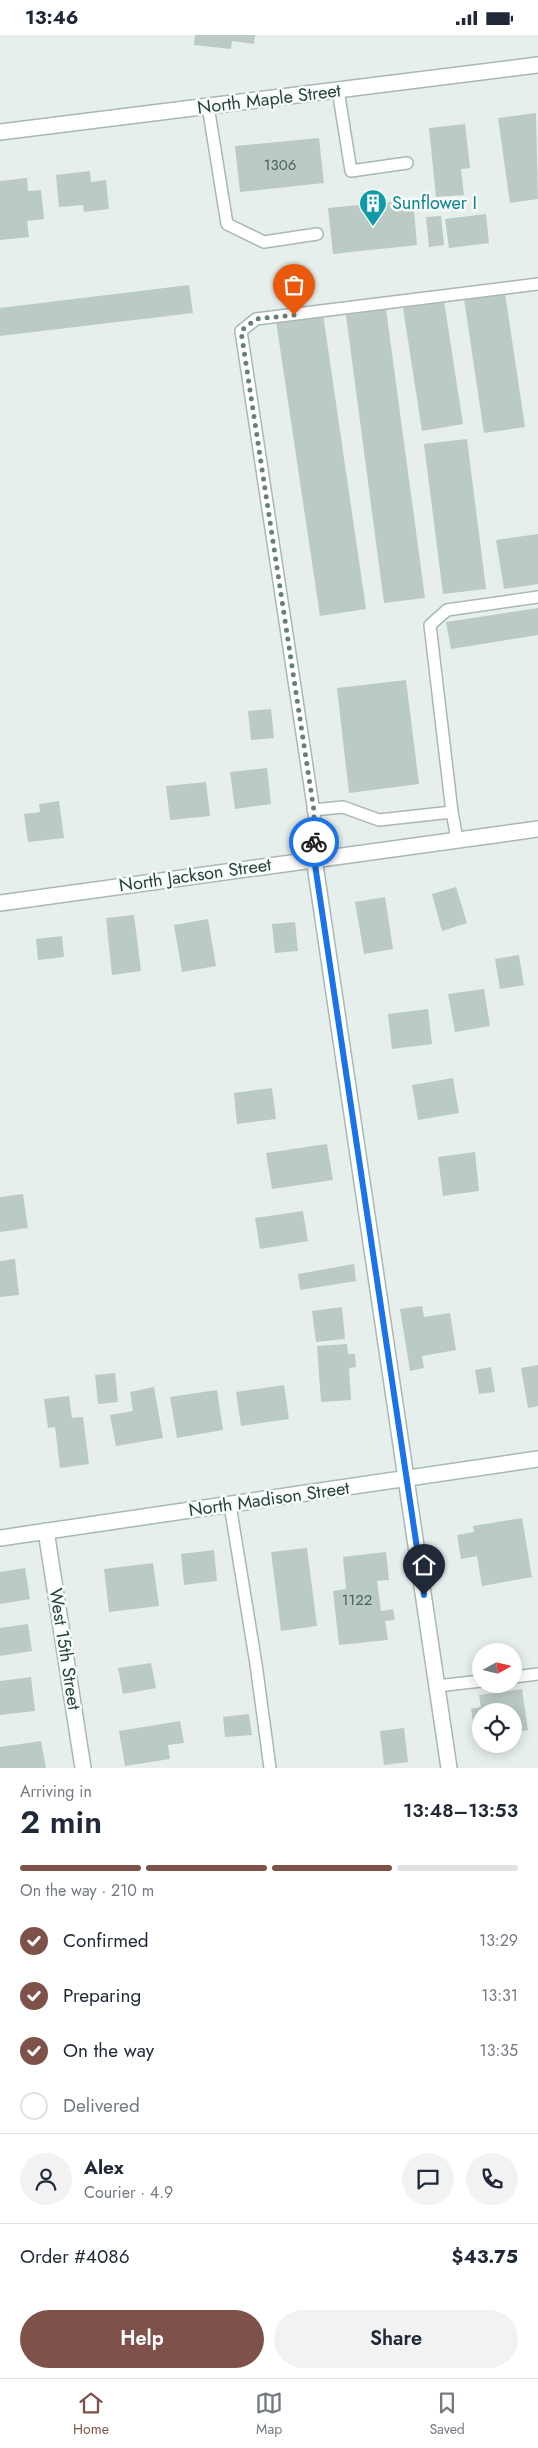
<!DOCTYPE html>
<html lang="en">
<head>
<meta charset="utf-8">
<style>
  body { margin:0; font-family:Jost,sans-serif; background:#f2f2f3; color:#1f2937; height:100vh; display:flex; flex-direction:column; font-size:19px; white-space:nowrap }
  * { box-sizing:border-box; margin:0 }
  p { font-size:16px; color:#747a83 }
  .icon { flex:none; width:28px; height:28px; fill:none; stroke:currentColor; stroke-width:2; stroke-linecap:round; stroke-linejoin:round }
  .map { position:relative; height:1733px; overflow:hidden }
  .details { display:flex; flex-direction:column; background:#fff; flex:1 }
  .details>* { flex:none }
  .needle { width:32px; rotate:82deg }
  .tools { position:absolute; left:472px; top:1608px; display:grid; gap:10px }
  .tools a { display:grid; place-items:center; width:50px; height:50px; border-radius:50%; background:#fff; box-shadow:0 2px 12px #0003; font-size:25px }
  .pin { position:absolute; display:grid; place-items:center; width:42px; height:42px; color:#fff; margin:-51px -21px; border-radius:50% 50% 50% 0; rotate:-45deg; box-shadow:0 0 5px #0007 }
  .pin .icon { rotate:45deg }
  .courier { position:absolute; display:grid; place-items:center; width:50px; height:50px; margin:-25px; border:4px solid #1a73e8; border-radius:50%; background:#fff; color:#222; box-shadow:0 1px 6px #0007 }
  .overview em { font-style:normal; font-weight:600 }
  .overview div { display:flex; flex-direction:column-reverse }
  .overview { display:flex; align-items:center; justify-content:space-between; height:85px; padding:0 20px }
  h1 { font-size:32px; font-weight:600; line-height:38px }
  .bar { display:grid; grid-template-columns:repeat(4,1fr); gap:8px 5px; align-content:center; height:60px; padding:0 20px }
  .bar i { height:6px; border-radius:4px; background:#e0e1e3 }
  .bar .current { background:#7f5249 }
  .bar p { grid-column:span 4 }
  .line { display:flex; align-items:center; gap:12px; padding:0 20px; border-top:1px solid #e0e1e3 }
  .line div { flex:1 }
  .round { display:grid; place-items:center; flex:none; width:52px; height:52px; border-radius:26px; background:#f2f2f3 }
  ol { padding:0 20px; list-style:none }
  li { display:flex; align-items:center; gap:15px; height:55px }
  li p { margin-inline-start:auto }
  li .icon { padding:5px; border-radius:50%; background:#7f5249; color:#fff; stroke-width:4 }
  li:last-child { color:#747a83 }
  li i { width:28px; height:28px; border:2px solid #e0e1e3; border-radius:50% }
  .cta { display:flex; gap:10px; margin-top:auto; padding:10px 20px }
  .cta a { flex:1; height:58px; border-radius:30px; background:#7f5249; color:#fff; font-size:20px; font-weight:600; line-height:58px; text-align:center }
  .cta a+a { background:#f2f2f3; color:#1f2937 }
  .status { display:flex; justify-content:space-between; align-items:center; height:35px; padding:0 25px; background:#fff; direction:ltr }
  .status svg { height:14px; fill:currentColor }
  .tabs { display:flex; justify-content:space-around; align-items:center; height:70px; border-top:1px solid #e0e1e3; background:#fff; font-size:14px; color:#747a83 }
  .tabs a { display:grid; justify-items:center; gap:2px }
  .tabs .current { color:#7f5249 }
  .map>svg:first-child { display:block }
  .building { fill:#bbcac4 }
  .lines { fill:none; stroke-linecap:round; stroke-linejoin:round }
  .lane-casing { stroke:#a8b8b2; stroke-width:14 }
  .street-casing { stroke:#a8b8b2; stroke-width:18 }
  .secondary-casing { stroke:#a4bbb3; stroke-width:18 }
  .lane { stroke:#fff; stroke-width:11 }
  .street { stroke:#fff; stroke-width:15 }
  .secondary { stroke:#fff; stroke-width:15 }
  .done { stroke:#687f78; stroke-width:5; stroke-dasharray:0 9 }
  .route { stroke:#1a73e8; stroke-width:6 }
  .labels { text-anchor:middle; dominant-baseline:central; stroke-width:5; stroke-linejoin:round; paint-order:stroke }
  .number-label { font-size:15px; fill:#4a645c }
  .street-label { font-size:18px; fill:#24423a; stroke:#f7fbf9 }
  .culture-label { font-size:18px; fill:#0d838f; stroke:#f7fbf9; text-anchor:start }
</style>
</head>
<body>
<div class="status"><b>13:46</b><svg viewBox="0 0 49 12"><path d="M0 12V9h3v3zM5 12V6h3v6zM10 12V3h3v9zM15 12V0h3v12zM26 1h20v11H26zM47 4h2v5h-2z"/></svg></div>
<div class="map">
<svg width="538" height="1733" viewBox="0 0 538 1733">
  <rect width="100%" height="100%" fill="#e6efeb"/>
  <path class="building" d="M195 0H255L254 9 232 6 231 14 194 10Z
    M536 78 538 164 510 168 498 83Z
    M465 89 470 133 461 134 464 160 436 162 429 93Z
    M319 103 324 148 240 157 235 111Z
    M90 136 91 147 106 145 109 174 84 177 83 170 59 172 56 140Z
    M27 143 28 156 41 155 44 184 27 186 29 202 0 205V146Z
    M413 165 417 210 333 219 328 173Z
    M486 179 489 208 449 213 445 184Z
    M441 181 444 210 429 212 426 182Z
    M189 250 193 278 0 301V273Z
    M505 258 525 392 484 398 464 264Z
    M444 266 463 389 422 396 403 273Z
    M386 274 425 563 384 568 346 280Z
    M323 279 366 574 320 581 276 286Z
    M467 404 486 554 443 559 424 409Z
    M538 499V549L504 554 496 505Z
    M538 573V600L451 614 446 587Z
    M406 645 419 749 349 758 337 653Z
    M271 674 274 703 251 705 248 676Z
    M267 733 271 769 235 774 230 737Z
    M206 747 210 781 170 785 166 751Z
    M59 766 64 803 28 807 24 779 40 777 39 769Z
    M456 852 467 888 442 896 432 859Z
    M385 862 393 914 364 919 355 867Z
    M134 880 141 936 112 940 106 883Z
    M208 884 216 931 182 937 174 890Z
    M295 887 298 916 275 918 272 889Z
    M62 901 64 922 38 925 36 904Z
    M519 920 524 950 500 954 495 924Z
    M484 954 490 991 455 997 448 959Z
    M428 974 432 1009 392 1014 388 979Z
    M453 1043 459 1078 418 1085 412 1050Z
    M272 1053 276 1084 237 1089 234 1058Z
    M327 1109 333 1145 272 1154 266 1118Z
    M475 1117 479 1156 443 1161 438 1122Z
    M23 1159 28 1193 0 1197V1162Z
    M303 1176 308 1206 260 1214 255 1183Z
    M15 1224 19 1260 0 1262V1226Z
    M354 1229 356 1246 300 1255 298 1239Z
    M422 1271 424 1282 450 1278 456 1315 422 1321 424 1333 410 1336 400 1274Z
    M342 1272 345 1304 316 1307 312 1276Z
    M347 1309 348 1319H355L356 1332 349 1333 351 1365 321 1367 317 1311Z
    M538 1330V1371L528 1373 521 1333Z
    M491 1332 495 1357 479 1359 475 1335Z
    M115 1338 118 1367 98 1369 95 1340Z
    M284 1350 289 1384 241 1391 236 1357Z
    M154 1352 163 1403 116 1411 110 1380 133 1376 130 1357Z
    M217 1355 223 1395 177 1403 170 1362Z
    M69 1361 72 1383 83 1382 89 1429 60 1433 55 1392 48 1393 44 1364Z
    M522 1483 532 1542 482 1551 477 1521 461 1524 457 1500 474 1497 473 1491Z
    M307 1513 317 1591 281 1596 271 1517Z
    M214 1515 217 1546 184 1550 181 1519Z
    M386 1517 389 1545 377 1546 381 1576 393 1574 395 1585 385 1586 388 1605 339 1610 333 1556 346 1554 343 1522Z
    M153 1528 159 1571 109 1577 104 1534Z
    M25 1533 30 1564 0 1569V1537Z
    M28 1589 32 1616 0 1621V1593Z
    M151 1628 156 1653 123 1659 118 1633Z
    M31 1642 35 1676 0 1680V1646Z
    M522 1654 528 1695 514 1697V1676H481V1692L474 1693 471 1674 481 1672 479 1660Z
    M249 1679 252 1700 225 1702 223 1682Z
    M180 1686 184 1708 168 1710 170 1724 125 1731 119 1696Z
    M404 1693 408 1727 384 1730 380 1696Z
    M41 1706 46 1733H0V1712Z"/>
  <g class="lines">
    <g class="lane-casing">
      <path id="lane" d="M338 55 351 136 407 128
        M208 71 227 189 264 207 317 199
        M313 775 343 772 379 785 452 777 457 804
        M452 777 430 590 447 575 538 562
        M314 823 315 784 241 296 256 284 538 249
        M230 1470 256 1629 270 1733
        M514 1642 538 1639
        M437 1651 481 1646"/>
    </g>
    <g class="street-casing">
      <path id="street" d="M0 97 538 30
        M314 823 449 1733
        M0 868 538 794
        M46 1496 83 1733"/>
    </g>
    <g class="secondary-casing">
      <path id="secondary" d="M0 1503 538 1424"/>
    </g>
    <use href="#lane" class="lane"/>
    <use href="#street" class="street"/>
    <use href="#secondary" class="secondary"/>
  </g>
  <g class="lines">
    <path class="done" d="M294 280 256 284 241 296 314 776V807"/>
    <path class="route" d="M314 807V823L424 1560"/>
  </g>
  <defs>
    <g id="building-pin" transform="scale(1.4375)"><path d="M0 17L-7.5 6A9.5 9.5 0 1 1 7.5 6Z" fill="#0f9aa8" stroke="#f7fbf9"/><path d="M-4-6H4V6H1V3H-1V6H-4ZM-2.5-4.3h1.7v1.8h-1.7ZM.8-4.3h1.7v1.8H.8ZM-2.5-1h1.7V.8h-1.7ZM.8-1h1.7V.8H.8Z" fill="#fff"/></g>
  </defs>
  <g fill-rule="evenodd">
    <use href="#building-pin" x="373" y="168"/>
  </g>
  <g class="labels">
    <g class="number-label">
      <text x="280" y="130">1306</text>
      <text x="357" y="1565">1122</text>
    </g>
    <g class="street-label">
      <text transform="translate(269 64) rotate(-7)">North Maple Street</text>
      <text transform="translate(195 840) rotate(-8)">North Jackson Street</text>
      <text transform="translate(269 1464) rotate(-8)">North Madison Street</text>
      <text transform="translate(65 1614) rotate(81)">West 15th Street</text>
    </g>
    <g class="culture-label">
      <text x="392" y="168">Sunflower I</text>
    </g>
  </g>
</svg>
<div class="tools">
<a><svg class="needle" viewBox="-14 -14 28 28"><path d="M0-13l5 13h-10z" fill="#e53935"/><path d="M0 13l5-13h-10z" fill="#747a83"/></svg></a>
<a><svg class="icon" aria-label="locate" viewBox="0 0 24 24"><circle cx="12" cy="12" r="6"/><path d="M12 2v4M12 18v4M2 12h4M18 12h4"/></svg></a>
</div>
<div class="pin" style="left:294px;top:280px;background:#ea580c"><svg class="icon" aria-label="bag" viewBox="0 0 24 24"><path d="M5 8h14l-1 12H6zM9 8a3 3 0 0 1 6 0"/></svg></div>
<div class="pin" style="left:424px;top:1560px;background:#1f2937"><svg class="icon" aria-label="home" viewBox="0 0 24 24"><path d="M3 11l9-7 9 7M6 9v11h12V9"/></svg></div>
<div class="courier" style="left:314px;top:807px"><svg class="icon" aria-label="bike" viewBox="0 0 24 24"><circle cx="6" cy="16" r="4"/><circle cx="18" cy="16" r="4"/><path d="M6 16l4-8h5l3 8M10 8l3 8H6M13 5h3"/></svg></div>
</div>
<section class="details">
<div class="overview"><div><h1>2 min</h1><p>Arriving in</p></div><em>13:48–13:53</em></div>
<div class="bar"><i class="current"></i><i class="current"></i><i class="current"></i><i></i><p>On the way · 210 m</p></div>
<ol>
<li><svg class="icon" aria-label="check" viewBox="0 0 24 24"><path d="M5 12l5 5 9-10"/></svg>Confirmed<p>13:29</p></li>
<li><svg class="icon" aria-label="check" viewBox="0 0 24 24"><path d="M5 12l5 5 9-10"/></svg>Preparing<p>13:31</p></li>
<li><svg class="icon" aria-label="check" viewBox="0 0 24 24"><path d="M5 12l5 5 9-10"/></svg>On the way<p>13:35</p></li>
<li><i></i>Delivered</li>
</ol>
<div class="line" style="height:90px"><a class="round"><svg class="icon" aria-label="person" viewBox="0 0 24 24"><circle cx="12" cy="8" r="4"/><path d="M4 21q1-7 8-7t8 7"/></svg></a><div><b>Alex</b><p>Courier · 4.9</p></div><a class="round"><svg class="icon" aria-label="chat" viewBox="0 0 24 24"><path d="M4 5h16v11H9l-5 4z"/></svg></a><a class="round"><svg class="icon" aria-label="phone" viewBox="0 0 24 24"><path d="M5 4h4l2 5-3 2q2 4 5 5l2-3 5 2v4C11 20 4 13 5 4z"/></svg></a></div>
<div class="line" style="height:65px"><div>Order #4086</div><b>$43.75</b></div>
<div class="cta"><a>Help</a><a>Share</a></div>
</section>
<nav class="tabs">
<a class="current"><svg class="icon" aria-label="home" viewBox="0 0 24 24"><path d="M3 11l9-7 9 7M6 9v11h12V9"/></svg>Home</a>
<a><svg class="icon" aria-label="map" viewBox="0 0 24 24"><path d="M3 6l6-2 6 2 6-2v14l-6 2-6-2-6 2zM9 4v14M15 6v14"/></svg>Map</a>
<a><svg class="icon" aria-label="saved" viewBox="0 0 24 24"><path d="M7 4h10v16l-5-4-5 4z"/></svg>Saved</a>
</nav>
</body>
</html>
